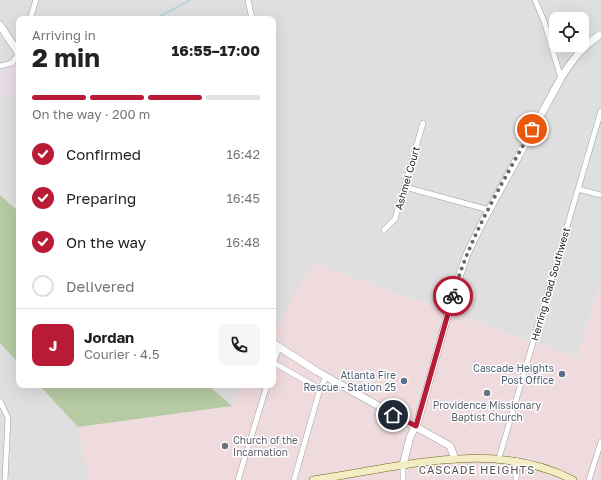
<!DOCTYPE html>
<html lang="en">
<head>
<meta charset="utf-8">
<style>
  body { margin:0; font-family:"Golos Text",sans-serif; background:#f6f6f6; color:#222; height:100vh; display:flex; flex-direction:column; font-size:15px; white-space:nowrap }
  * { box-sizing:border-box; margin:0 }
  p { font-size:13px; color:#767676 }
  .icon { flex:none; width:22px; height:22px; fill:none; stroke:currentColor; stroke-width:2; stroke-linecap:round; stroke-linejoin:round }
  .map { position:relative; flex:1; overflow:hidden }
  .sheet { position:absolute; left:16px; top:16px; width:260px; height:372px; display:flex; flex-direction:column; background:#fff; border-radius:8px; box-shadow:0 4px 16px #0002 }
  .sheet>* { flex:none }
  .tools { position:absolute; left:549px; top:12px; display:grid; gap:8px }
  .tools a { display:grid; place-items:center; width:40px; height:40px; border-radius:8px; background:#fff; box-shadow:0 4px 16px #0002; font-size:20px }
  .pin { position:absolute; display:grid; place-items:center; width:34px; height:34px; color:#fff; margin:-17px; border:2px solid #fff; border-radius:50%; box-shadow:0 1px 4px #0007 }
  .courier { position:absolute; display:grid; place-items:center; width:40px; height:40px; margin:-20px; border:3px solid #b91a36; border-radius:50%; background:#fff; color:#222; box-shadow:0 1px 5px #0007 }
  .summary em { font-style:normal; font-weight:700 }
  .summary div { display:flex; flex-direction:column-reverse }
  .summary { display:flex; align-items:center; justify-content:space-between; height:68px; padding:0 16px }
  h1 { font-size:26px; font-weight:700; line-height:30px }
  .bar { display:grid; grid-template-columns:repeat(4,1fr); gap:6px 4px; align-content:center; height:48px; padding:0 16px }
  .bar i { height:5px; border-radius:3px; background:#e0e0e0 }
  .bar .current { background:#b91a36 }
  .bar p { grid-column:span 4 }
  .line { display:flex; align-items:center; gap:10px; padding:0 16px; border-top:1px solid #e0e0e0 }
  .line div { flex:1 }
  .round { display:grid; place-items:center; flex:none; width:42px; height:42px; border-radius:8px; background:#f6f6f6 }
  ol { padding:0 16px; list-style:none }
  li { display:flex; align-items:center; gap:12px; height:44px }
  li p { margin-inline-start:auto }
  li .icon { padding:4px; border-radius:50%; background:#b91a36; color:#fff; stroke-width:4 }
  li:last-child { color:#767676 }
  li i { width:22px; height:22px; border:2px solid #e0e0e0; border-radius:50% }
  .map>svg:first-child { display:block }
  .residential { fill:#dfdfdf; fill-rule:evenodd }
  .commercial { fill:#efdbde }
  .industrial { fill:#e9dce8 }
  .forest { fill:#b6caa4 }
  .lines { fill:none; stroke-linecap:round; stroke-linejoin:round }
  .stream { stroke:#b0d6d8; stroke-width:1.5 }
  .minor-casing { stroke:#9f9f9f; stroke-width:6 }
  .tertiary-casing { stroke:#9f9f9f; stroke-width:8 }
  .secondary-casing { stroke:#6d6814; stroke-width:8 }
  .minor { stroke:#fff; stroke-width:5 }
  .tertiary { stroke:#fff; stroke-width:7 }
  .secondary { stroke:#f3edc5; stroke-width:7 }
  .done { stroke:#6a6968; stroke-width:4; stroke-dasharray:0 7.2 }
  .route { stroke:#b91a36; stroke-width:5 }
  .service-dot { fill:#5c6f8a; stroke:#fff; stroke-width:1.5 }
  .worship-dot { fill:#6b7280; stroke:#fff; stroke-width:1.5 }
  .labels { text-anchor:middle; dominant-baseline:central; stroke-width:3; stroke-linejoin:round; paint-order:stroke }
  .street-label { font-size:10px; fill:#222; stroke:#fff }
  .service-label { font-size:10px; fill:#4e5e75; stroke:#fff; text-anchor:end }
  .worship-label { font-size:10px; fill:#5b616d; stroke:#fff }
  .neighbourhood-label { font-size:11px; letter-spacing:1px; fill:#555; stroke:#fff }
</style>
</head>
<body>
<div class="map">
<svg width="601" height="480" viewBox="0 0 601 480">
  <rect width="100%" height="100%" fill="#f1edea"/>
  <path class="residential" d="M0 0H601V281L577 358 313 263 273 333V19H19V212L0 195ZM556 19H582V45H556Z
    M0 343 19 364V385H39L78 426 89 480H0Z
    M208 385H243L232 406Z"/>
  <path class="commercial" d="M313 263 577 358 601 281V480H89L78 427 231 406 243 385H273V333Z"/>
  <path class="industrial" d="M19 61V93L0 98V72L4 71Z"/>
  <path class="forest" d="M0 195 19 212V364L0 343Z
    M39 385H208L232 406 78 427Z"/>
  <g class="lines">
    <path class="stream" d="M155 19 190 0"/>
    <g class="minor-casing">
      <path id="minor" d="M248 0 252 19
        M535 0 544 21 561 78
        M30 19 36 0
        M0 66 12 63 19 53
        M405 187 489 210
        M578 189 601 195
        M384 230 395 219 423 123
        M274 363 320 389
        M273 365 279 347
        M0 401 8 418 5 480
        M499 458 601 111
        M403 465V480
        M238 480 267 385
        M294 480 320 389 326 377
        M516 480 517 460
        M589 480 601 442"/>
    </g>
    <g class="tertiary-casing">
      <path id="tertiary" d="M0 25 19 54
        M273 343 318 372 450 446 455 459
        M403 465 410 437 418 421 455 289 467 254 481 225 561 78C572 60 583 46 601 34"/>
    </g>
    <g class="secondary-casing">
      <path id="secondary" d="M313 480C398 468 492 438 573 480"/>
    </g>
    <use href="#minor" class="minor"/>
    <use href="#tertiary" class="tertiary"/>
    <use href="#secondary" class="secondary"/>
  </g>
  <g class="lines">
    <path class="done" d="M453 296C469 236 503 183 532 129"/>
    <path class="route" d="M393 415 416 426 453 296"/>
  </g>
  <g class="service-dot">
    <circle cx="562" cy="374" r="4"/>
    <circle cx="404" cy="381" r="4"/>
  </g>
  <g class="worship-dot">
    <circle cx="487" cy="393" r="4"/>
    <circle cx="225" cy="446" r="4"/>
  </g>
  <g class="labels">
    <g class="street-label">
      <text transform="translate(407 178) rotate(-74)">Ashmel Court</text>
      <text transform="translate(550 284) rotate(-74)">Herring Road Southwest</text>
    </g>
    <g class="service-label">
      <text x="554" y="368">Cascade Heights<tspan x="554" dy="12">Post Office</tspan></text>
      <text x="396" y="375">Atlanta Fire<tspan x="396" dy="12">Rescue - Station 25</tspan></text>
    </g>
    <g class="worship-label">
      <text x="487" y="405">Providence Missionary<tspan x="487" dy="12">Baptist Church</tspan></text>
      <text x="233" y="440" text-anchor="start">Church of the<tspan x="233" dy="12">Incarnation</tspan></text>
    </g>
    <g class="neighbourhood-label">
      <text x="477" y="469">CASCADE HEIGHTS</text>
    </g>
  </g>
</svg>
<div class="tools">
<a><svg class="icon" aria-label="locate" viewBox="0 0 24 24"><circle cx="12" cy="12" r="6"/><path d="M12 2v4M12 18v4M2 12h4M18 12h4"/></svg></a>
</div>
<div class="pin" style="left:532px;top:129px;background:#ea580c"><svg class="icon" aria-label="bag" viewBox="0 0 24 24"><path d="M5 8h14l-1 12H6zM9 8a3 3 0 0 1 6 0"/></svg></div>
<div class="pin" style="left:393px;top:415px;background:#1f2937"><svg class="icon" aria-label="home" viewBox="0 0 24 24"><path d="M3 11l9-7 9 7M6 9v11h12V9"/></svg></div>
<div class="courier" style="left:453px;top:296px"><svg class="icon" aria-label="bike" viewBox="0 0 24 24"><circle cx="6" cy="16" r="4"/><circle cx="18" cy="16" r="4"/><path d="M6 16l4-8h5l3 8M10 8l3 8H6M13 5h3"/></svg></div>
<section class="sheet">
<div class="summary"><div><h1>2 min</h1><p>Arriving in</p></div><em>16:55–17:00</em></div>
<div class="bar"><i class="current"></i><i class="current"></i><i class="current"></i><i></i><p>On the way · 200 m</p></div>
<ol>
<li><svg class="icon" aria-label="check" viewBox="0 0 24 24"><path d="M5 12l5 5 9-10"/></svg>Confirmed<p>16:42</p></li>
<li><svg class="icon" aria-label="check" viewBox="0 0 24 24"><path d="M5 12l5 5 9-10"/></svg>Preparing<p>16:45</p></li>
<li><svg class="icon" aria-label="check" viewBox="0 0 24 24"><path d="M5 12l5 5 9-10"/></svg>On the way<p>16:48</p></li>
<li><i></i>Delivered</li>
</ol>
<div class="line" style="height:72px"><b class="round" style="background:#b91a36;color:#fff">J</b><div><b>Jordan</b><p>Courier · 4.5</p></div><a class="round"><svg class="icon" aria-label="phone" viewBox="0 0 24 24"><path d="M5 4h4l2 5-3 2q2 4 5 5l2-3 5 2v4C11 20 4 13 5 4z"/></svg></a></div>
</section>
</div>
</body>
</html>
